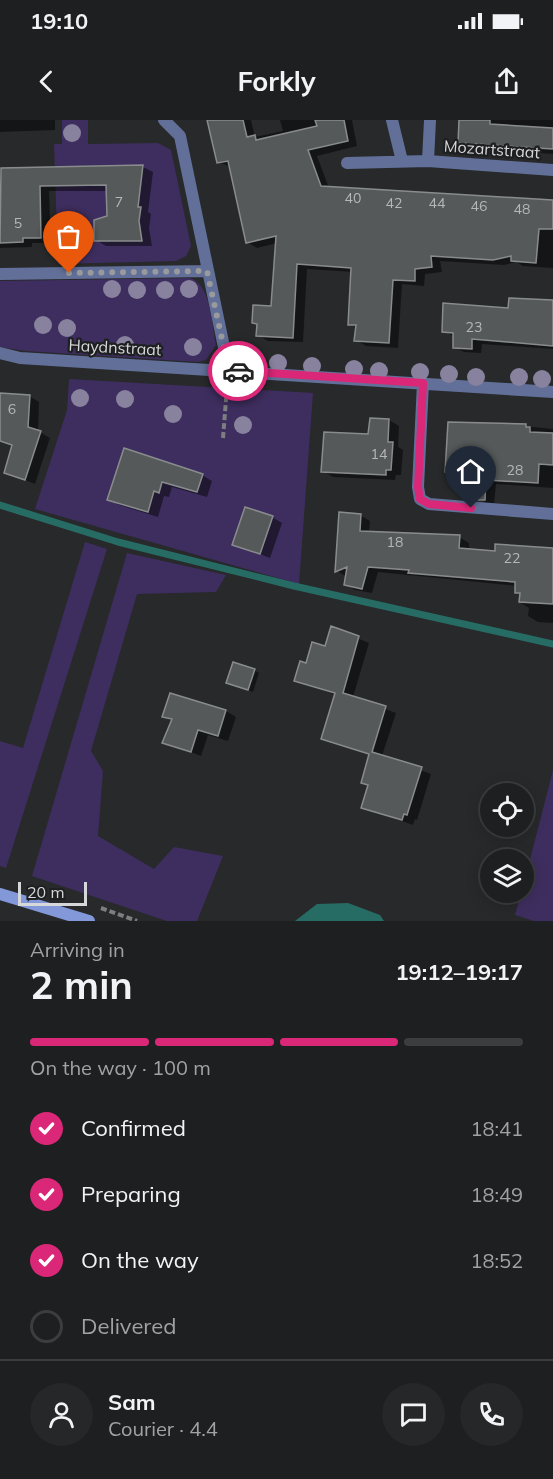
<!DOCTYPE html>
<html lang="en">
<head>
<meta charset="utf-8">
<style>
  body { margin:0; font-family:Mulish,sans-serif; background:#252729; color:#f1f3f6; height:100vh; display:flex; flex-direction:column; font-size:22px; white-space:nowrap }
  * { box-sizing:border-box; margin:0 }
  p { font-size:20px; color:#a0a2a5 }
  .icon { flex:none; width:33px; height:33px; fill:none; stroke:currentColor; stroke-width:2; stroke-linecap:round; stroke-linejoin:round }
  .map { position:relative; height:801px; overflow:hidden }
  .drawer { display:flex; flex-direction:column; background:#1d1f20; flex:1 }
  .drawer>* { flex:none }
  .fabs { position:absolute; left:480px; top:663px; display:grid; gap:12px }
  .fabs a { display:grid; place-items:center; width:54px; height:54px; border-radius:50%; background:#1d1f20; box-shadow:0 3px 15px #0003,0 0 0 2px #3b3d3e; font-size:30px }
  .scale { position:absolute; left:18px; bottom:15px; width:69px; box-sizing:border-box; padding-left:6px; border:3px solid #d6d7d8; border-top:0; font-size:16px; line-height:21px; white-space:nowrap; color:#d6d7d8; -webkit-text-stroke:4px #1d1f21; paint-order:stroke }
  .pin { position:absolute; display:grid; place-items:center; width:51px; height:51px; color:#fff; margin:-62px -26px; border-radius:50% 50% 50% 0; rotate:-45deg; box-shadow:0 0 6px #0007 }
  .pin .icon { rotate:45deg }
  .courier { position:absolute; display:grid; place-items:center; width:60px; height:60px; margin:-30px; border:4px solid #db2777; border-radius:50%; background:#fff; color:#222; box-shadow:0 2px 8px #0007 }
  .headline em { font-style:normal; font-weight:700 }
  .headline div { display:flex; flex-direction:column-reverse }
  .headline { display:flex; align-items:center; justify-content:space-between; height:102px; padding:0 30px }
  h1 { font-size:39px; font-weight:700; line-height:45px }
  .bar { display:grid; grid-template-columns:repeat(4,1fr); gap:9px 6px; align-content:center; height:72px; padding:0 30px }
  .bar i { height:8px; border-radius:4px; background:#3b3d3e }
  .bar .active { background:#db2777 }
  .bar p { grid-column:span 4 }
  .line { display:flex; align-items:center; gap:15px; padding:0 30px; border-top:2px solid #3b3d3e }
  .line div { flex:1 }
  .round { display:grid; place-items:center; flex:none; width:63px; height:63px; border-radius:32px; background:#252729 }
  ol { padding:0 30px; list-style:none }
  li { display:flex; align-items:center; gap:18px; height:66px }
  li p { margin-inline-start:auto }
  li .icon { padding:6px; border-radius:50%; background:#db2777; color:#fff; stroke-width:4 }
  li:last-child { color:#a0a2a5 }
  li i { width:33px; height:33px; border:3px solid #3b3d3e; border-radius:50% }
  .status { display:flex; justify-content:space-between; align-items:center; height:42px; padding:0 30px; background:#1d1f20; direction:ltr }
  .status svg { height:16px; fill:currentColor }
  header { display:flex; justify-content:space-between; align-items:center; height:78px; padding:0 30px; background:#1d1f20; font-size:27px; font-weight:700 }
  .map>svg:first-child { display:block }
  .green { fill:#3e2e5f }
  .water { fill:#276c64 }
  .shadow { fill:#0007 }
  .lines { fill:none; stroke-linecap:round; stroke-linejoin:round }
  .stream { stroke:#276c64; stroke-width:7 }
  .building { fill:#56595a; stroke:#898c8d; stroke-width:1.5 }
  .path { stroke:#7c7e7f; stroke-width:4; stroke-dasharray:6 3; stroke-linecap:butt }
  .minor { stroke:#627099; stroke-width:12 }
  .secondary { stroke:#8298d9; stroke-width:12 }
  .tree { fill:#88829e }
  .done { stroke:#999a9b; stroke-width:6; stroke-dasharray:0 10.8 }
  .route { stroke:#db2777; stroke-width:8 }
  .labels { text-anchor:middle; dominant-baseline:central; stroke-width:4.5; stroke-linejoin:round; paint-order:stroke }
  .number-label { font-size:14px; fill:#b6b8b8 }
  .street-label { font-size:16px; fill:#d6d7d8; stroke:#1d1f21 }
</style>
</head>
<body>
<div class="status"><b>19:10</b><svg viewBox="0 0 49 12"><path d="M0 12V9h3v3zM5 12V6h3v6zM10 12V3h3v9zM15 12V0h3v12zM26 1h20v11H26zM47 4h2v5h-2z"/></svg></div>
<header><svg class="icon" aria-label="back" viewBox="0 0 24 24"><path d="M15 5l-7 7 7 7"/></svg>Forkly<svg class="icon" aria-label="share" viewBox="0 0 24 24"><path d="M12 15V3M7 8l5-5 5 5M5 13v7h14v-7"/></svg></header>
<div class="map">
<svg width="553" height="801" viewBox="0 0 553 801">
  <rect width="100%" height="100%" fill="#27292b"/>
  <path class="green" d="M62 0H88V24L158 23 171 30 191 126 186 136 176 141 58 144 54 24H62Z
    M190 158C211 164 212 206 216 225L206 240 198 242 26 231 0 227V161Z
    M69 259 313 273 299 464 35 389 67 290Z
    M85 422 107 429 6 748 0 746V621L23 628Z
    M127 433 226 455 216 472 137 474 91 631 103 651 98 716 154 749 174 727 223 736 197 801H167L32 756Z
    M553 650V801H534L515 795 521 773 524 772V763Z"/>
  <path class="water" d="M348 783 380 795 384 801H295L317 784Z"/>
  <path class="shadow" d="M0 0H55V10L0 12Z
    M206 0H251L255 17 283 11 280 0H352L357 26 317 36 329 68 553 82V148L523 146 516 142 504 145 440 141 442 152 425 154 424 166 402 164 398 228 366 226 356 220 357 208 350 204 353 152 307 149 303 222 268 221 258 215V205L253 202 272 188 277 123 257 128 247 122 231 47 218 42Z
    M461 0H553V34L470 28 460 23Z
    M143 47 153 52 148 92 151 94 149 108 152 126H106L96 120 108 97V71H49L51 123H32V127L0 128V50Z
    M553 182V229L482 224 481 233 464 232 454 227 455 217 443 211Z
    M0 275 29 276 39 282 38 311 50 318 35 364 5 352 14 326 0 320Z
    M389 300 399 306 398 327 403 330 401 355H396L395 360 333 357 323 351Z
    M503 304 553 309V368L496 364 494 385H489L479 379 469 358 456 357 446 351Z
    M125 330 202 355 212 361 207 377 172 367 169 377 164 376 158 397 119 385 109 379Z
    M360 395 370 401 369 413 459 417 469 423V430L496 432 553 429V503L538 502 528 496 529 488 521 483 517 466 378 452 372 473 355 470 346 464 347 457 337 451Z
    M272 397 282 403 270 438 234 424Z
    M332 508 369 523 353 577 396 593 382 636 431 654 417 700 415 699 413 705 363 687 369 666 362 662 370 635 323 618 336 575 296 560 307 545 326 528Z
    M254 550 259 553 253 572 228 563Z
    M171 575 226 591 236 597 228 621 208 615 201 636 164 622 173 601 164 596Z"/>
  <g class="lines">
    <path class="stream" d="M0 385 118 422 294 466 553 524"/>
  </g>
  <path class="building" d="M207 0H243L247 17 255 15 256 20 317 6 315 0H344L348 21 308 30 321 66 553 80V109H539L536 143 511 141V136L493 140 431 136 432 147 415 149V161L393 160 389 223 354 221 356 205H348L351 148 297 144 293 218 256 216 257 204 252 203 253 185 271 186 276 116 246 123 228 41 217 43Z
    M459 0H490V4L553 8V29L458 23Z
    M143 45 138 87H141L139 101 142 121H94V100L107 96 106 65 40 66 41 118H23V122L0 123 1 48Z
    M509 178 553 180V226L472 219V229L453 228V213L442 212 443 183 508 188Z
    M0 273 30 275 28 307 41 311 25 360 4 353 12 325 0 321Z
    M370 298 389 299 388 322H393L391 350H386V355L321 352 324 312 368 314Z
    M448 302 526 304V307H530V312L553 313V345L539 344 538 363 486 360 485 380H478L466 353 445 352Z
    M124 328 203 354 197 372 162 362 159 373 154 371 148 392 107 380Z
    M245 387 273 396 260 434 232 425Z
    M339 392 361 394 360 411 460 415 459 428 495 431V424L553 428V484L519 482 520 473H515V462L408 453 409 450 368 447 362 469 344 465 347 447 335 452Z
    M331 506 359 516 343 573 386 586 372 632 422 647 407 695 404 694 402 700 361 688 368 665 361 663 369 634 321 619 335 573 294 561 300 541 306 543 312 522 325 526Z
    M233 542 255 549 248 570 226 563Z
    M170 573 226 590 218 616 198 610 191 632 162 623 172 599 162 597Z"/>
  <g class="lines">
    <path class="path" d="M223 318 227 267
      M101 788 137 801"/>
    <path class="minor" d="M164 0 180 16 229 251
      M392 0 402 41
      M428 41 430 0
      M347 43 428 41 553 50
      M0 154 207 151
      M0 233 20 238 553 272
      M423 263 418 367 420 379 429 384 553 394"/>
    <path class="secondary" d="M0 774 89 801"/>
  </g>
  <g class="tree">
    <circle cx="72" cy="13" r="9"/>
    <circle cx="112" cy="169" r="9"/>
    <circle cx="189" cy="169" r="9"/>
    <circle cx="137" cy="170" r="9"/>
    <circle cx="165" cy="170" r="9"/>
    <circle cx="43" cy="205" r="9"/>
    <circle cx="67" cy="208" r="9"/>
    <circle cx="125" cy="225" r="9"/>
    <circle cx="193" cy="227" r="9"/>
    <circle cx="253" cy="243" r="9"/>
    <circle cx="278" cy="243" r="9"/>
    <circle cx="312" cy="246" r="9"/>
    <circle cx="354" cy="249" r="9"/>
    <circle cx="379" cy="251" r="9"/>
    <circle cx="420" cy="252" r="9"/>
    <circle cx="449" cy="254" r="9"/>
    <circle cx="476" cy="257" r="9"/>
    <circle cx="519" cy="257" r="9"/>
    <circle cx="542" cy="259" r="9"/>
    <circle cx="80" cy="278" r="9"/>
    <circle cx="125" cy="279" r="9"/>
    <circle cx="173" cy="294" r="9"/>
    <circle cx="243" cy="305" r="9"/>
  </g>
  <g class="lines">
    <path class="done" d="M69 153 207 151 229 251H238"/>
    <path class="route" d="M238 251 423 263 418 367 420 379 429 384 471 388"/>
  </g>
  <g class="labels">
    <g class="number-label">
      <text x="353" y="78">40</text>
      <text x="119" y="82">7</text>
      <text x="394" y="83">42</text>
      <text x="437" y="83">44</text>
      <text x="479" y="86">46</text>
      <text x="522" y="89">48</text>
      <text x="18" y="103">5</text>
      <text x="474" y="207">23</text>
      <text x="12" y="289">6</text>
      <text x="379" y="334">14</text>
      <text x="515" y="350">28</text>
      <text x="395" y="422">18</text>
      <text x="512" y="438">22</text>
    </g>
    <g class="street-label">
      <text transform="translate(492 29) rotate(4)">Mozartstraat</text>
      <text transform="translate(115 227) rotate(3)">Haydnstraat</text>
    </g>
  </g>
</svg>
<div class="fabs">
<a><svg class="icon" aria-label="locate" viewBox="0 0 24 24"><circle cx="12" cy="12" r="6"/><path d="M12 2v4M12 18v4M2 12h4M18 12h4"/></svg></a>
<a><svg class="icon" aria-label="layers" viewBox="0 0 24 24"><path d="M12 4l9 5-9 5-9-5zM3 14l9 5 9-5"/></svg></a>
</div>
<div class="scale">20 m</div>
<div class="pin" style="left:69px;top:153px;background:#ea580c"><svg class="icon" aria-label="bag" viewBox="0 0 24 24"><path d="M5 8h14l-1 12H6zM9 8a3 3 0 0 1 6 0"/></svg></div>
<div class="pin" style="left:471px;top:388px;background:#1f2937"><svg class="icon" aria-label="home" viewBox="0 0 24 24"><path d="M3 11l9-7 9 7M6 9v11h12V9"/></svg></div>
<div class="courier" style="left:238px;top:251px"><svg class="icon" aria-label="car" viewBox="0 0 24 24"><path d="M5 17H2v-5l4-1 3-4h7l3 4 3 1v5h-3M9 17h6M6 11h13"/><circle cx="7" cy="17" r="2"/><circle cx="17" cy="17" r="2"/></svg></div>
</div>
<section class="drawer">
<div class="headline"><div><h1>2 min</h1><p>Arriving in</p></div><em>19:12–19:17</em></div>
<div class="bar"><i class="active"></i><i class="active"></i><i class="active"></i><i></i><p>On the way · 100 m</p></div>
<ol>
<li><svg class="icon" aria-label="check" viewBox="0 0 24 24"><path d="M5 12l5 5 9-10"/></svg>Confirmed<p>18:41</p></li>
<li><svg class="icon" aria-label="check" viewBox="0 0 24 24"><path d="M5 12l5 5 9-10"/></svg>Preparing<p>18:49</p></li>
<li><svg class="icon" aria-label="check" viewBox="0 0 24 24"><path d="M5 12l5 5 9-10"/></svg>On the way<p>18:52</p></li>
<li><i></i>Delivered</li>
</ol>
<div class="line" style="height:108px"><a class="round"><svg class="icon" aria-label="person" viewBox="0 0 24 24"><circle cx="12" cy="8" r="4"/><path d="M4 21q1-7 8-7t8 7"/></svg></a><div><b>Sam</b><p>Courier · 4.4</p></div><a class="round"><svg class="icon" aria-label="chat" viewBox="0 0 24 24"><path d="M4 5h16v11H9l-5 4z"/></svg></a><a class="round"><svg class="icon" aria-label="phone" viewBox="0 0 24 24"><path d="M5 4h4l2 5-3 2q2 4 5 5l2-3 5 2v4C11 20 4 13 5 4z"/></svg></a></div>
</section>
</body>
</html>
